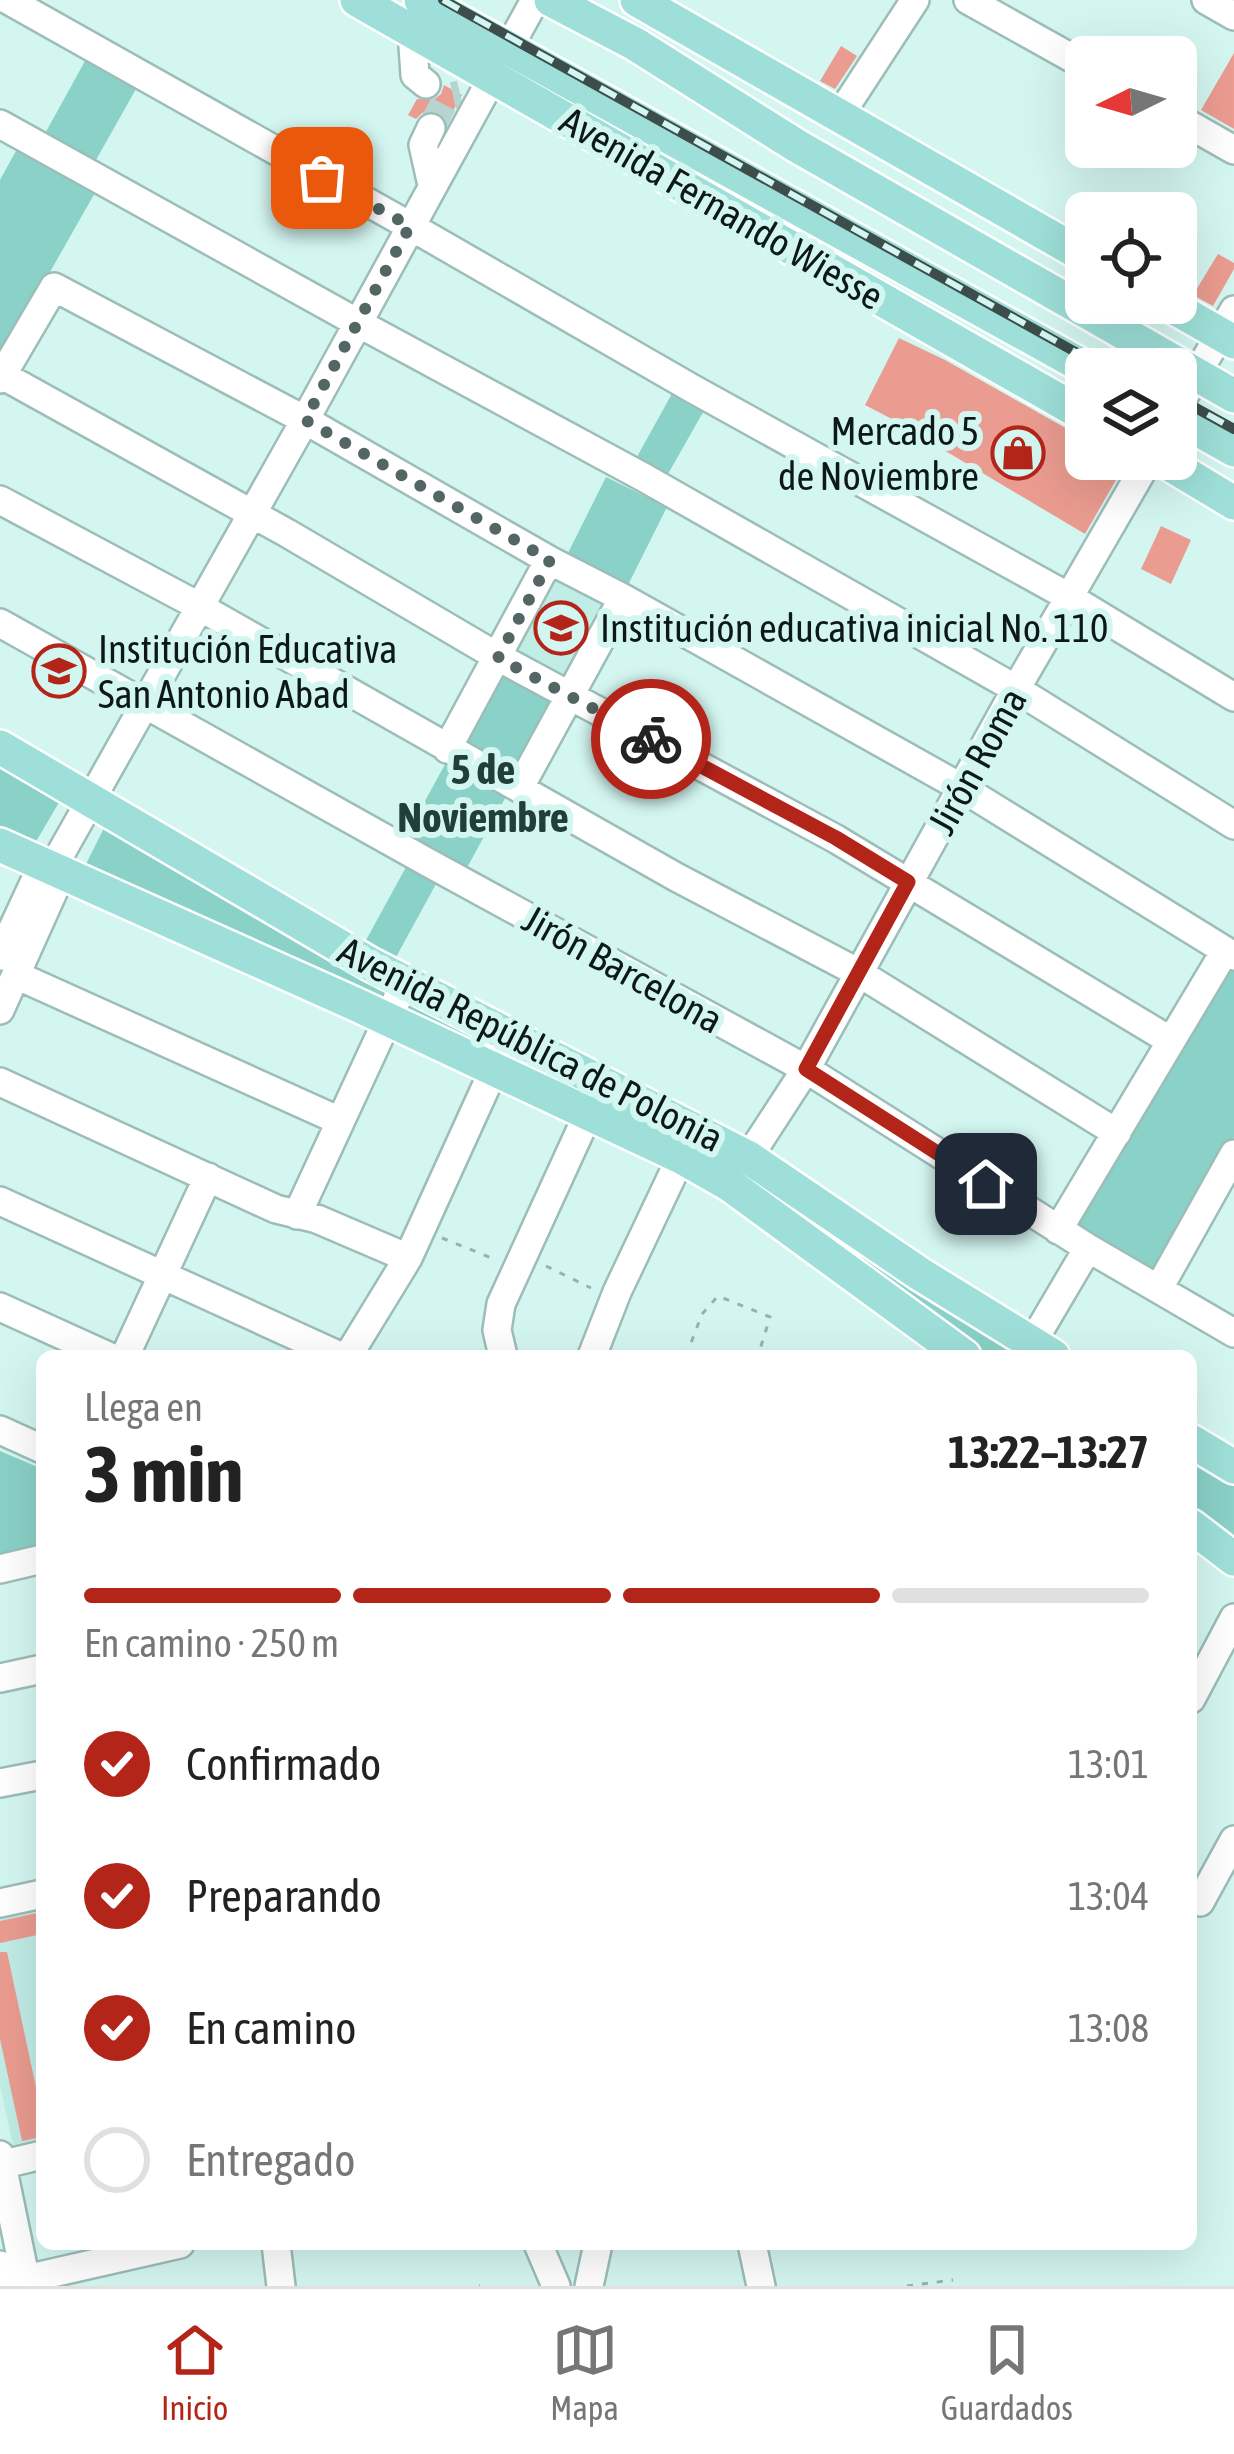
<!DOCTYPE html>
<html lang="es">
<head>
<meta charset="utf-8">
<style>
  body { margin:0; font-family:"Asap Condensed",sans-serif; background:#f2f2f2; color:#222; height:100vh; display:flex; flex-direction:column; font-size:45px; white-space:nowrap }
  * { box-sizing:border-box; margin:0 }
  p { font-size:39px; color:#767676 }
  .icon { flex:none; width:66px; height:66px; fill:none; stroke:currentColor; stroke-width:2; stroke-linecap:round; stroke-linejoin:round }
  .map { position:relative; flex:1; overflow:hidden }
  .sheet { position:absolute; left:36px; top:1350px; width:1161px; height:900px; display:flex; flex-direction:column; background:#fff; border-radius:18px; box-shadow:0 12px 48px #0002 }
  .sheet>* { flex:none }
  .needle { width:78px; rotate:265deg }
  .buttons { position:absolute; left:1065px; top:36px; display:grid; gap:24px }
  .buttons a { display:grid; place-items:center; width:132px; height:132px; border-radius:18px; background:#fff; box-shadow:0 12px 48px #0002; font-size:60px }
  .pin { position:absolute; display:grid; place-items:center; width:102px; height:102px; color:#fff; margin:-51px; border-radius:24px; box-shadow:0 6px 18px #0006 }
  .courier { position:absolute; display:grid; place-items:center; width:120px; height:120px; margin:-60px; border:9px solid #b42519; border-radius:50%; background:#fff; color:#222; box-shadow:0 3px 15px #0007 }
  .summary em { font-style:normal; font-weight:700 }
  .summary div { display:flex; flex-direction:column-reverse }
  .summary { display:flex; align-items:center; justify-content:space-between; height:204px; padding:0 48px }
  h1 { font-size:78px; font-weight:700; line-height:90px }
  .bar { display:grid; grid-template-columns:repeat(4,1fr); gap:18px 12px; align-content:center; height:144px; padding:0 48px }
  .bar i { height:15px; border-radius:9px; background:#e0e0e0 }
  .bar .selected { background:#b42519 }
  .bar p { grid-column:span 4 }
  ol { padding:0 48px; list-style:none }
  li { display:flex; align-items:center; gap:36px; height:132px }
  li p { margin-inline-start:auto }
  li .icon { padding:12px; border-radius:50%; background:#b42519; color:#fff; stroke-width:4 }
  li:last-child { color:#767676 }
  li i { width:66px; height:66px; border:6px solid #e0e0e0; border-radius:50% }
  .tabs { display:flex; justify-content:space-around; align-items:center; height:168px; border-top:3px solid #e0e0e0; background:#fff; font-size:33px; color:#767676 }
  .tabs a { display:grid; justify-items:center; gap:6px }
  .tabs .selected { color:#b42519 }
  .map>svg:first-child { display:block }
  .built { fill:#c1ede7 }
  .green { fill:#8ad1c8 }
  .building { fill:#eb9c90 }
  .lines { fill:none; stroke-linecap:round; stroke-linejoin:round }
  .minor-tunnel { stroke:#b6d5d0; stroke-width:27; stroke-dasharray:27 14; stroke-linecap:butt }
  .minor-casing { stroke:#9cbdb8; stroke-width:32 }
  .major-casing { stroke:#fff; stroke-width:38 }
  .path { stroke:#97b2ae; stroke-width:3; stroke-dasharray:6 9; stroke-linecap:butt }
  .minor { stroke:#fff; stroke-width:27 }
  .major { stroke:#9ee0d9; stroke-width:33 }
  .rail-casing { stroke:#3c4d4b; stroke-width:10 }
  .rail { stroke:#d4f6f1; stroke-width:6; stroke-dasharray:18; stroke-linecap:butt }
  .done { stroke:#536664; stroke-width:12; stroke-dasharray:0 21.6 }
  .route { stroke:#b42519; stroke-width:15 }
  .labels { text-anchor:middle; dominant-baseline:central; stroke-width:12; stroke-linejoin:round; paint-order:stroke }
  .street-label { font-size:39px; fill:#0d1918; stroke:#d4f6f1 }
  .poi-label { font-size:39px; fill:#0d1918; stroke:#d4f6f1; text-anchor:start }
  .neighbourhood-label { font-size:42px; font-weight:bold; fill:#213e3a; stroke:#d4f6f1 }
</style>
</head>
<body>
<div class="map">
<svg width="1234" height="2286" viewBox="0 0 1234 2286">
  <rect width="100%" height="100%" fill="#d4f6f1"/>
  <path class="built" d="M552 566 618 601 570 691 504 656Z
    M42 1910V2138L13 2145 0 2086V1919Z"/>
  <path class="green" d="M85 61 136 89 92 167 42 139Z
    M17 149 96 191 0 360V180Z
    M674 390 706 407 664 481 633 464Z
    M606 477 667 507 628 585 567 555Z
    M503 669 553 698 510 772 460 742Z
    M0 757 64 794 34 845 0 829Z
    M448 759 508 793 464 873 404 839Z
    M108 820 705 1159 84 868Z
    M406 867 436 884 395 959 365 942Z
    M1234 961V1137L1154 1272 1067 1220Z
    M749 1178 1043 1356H981L745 1184Z
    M1191 1446 1234 1473V1545L1191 1513Z
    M0 1451 42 1469V1558L0 1567Z"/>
  <path class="building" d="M841 46 857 56 835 89 820 81Z
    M1234 53V129L1201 110Z
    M444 85 462 95 447 121 440 112 431 110 422 113 416 119 408 115 417 99 433 100 441 94Z
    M1218 254 1234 263V269L1213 306 1193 295Z
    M899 338 945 360 1076 434 1086 437V459H1128L1085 534 922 437 919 444 904 436 909 428 865 405Z
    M1161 526 1191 540 1171 584 1141 569Z
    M42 1912V1934L0 1943V1921Z
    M0 1952H7L42 2115V2137L22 2141 0 2039Z"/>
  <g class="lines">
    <path class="minor-tunnel" d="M431 128 447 97 460 94"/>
    <g class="minor-casing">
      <path id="minor" d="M8 0 410 226 693 389 1069 597 1234 697
        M968 0 1086 66
        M1206 0 1234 16
        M412 31 415 75 426 84
        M840 115 915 0
        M1176 117 1234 150
        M0 124 358 323 643 477 1016 689 1234 825
        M431 128 423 145 432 185
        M2 375 287 533 498 657 836 839 1171 1041
        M0 379 54 287 305 420 549 560 623 598 962 788 1234 956
        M1176 410 1234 310
        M0 500 191 602 676 877 859 973 1117 1133
        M0 623 427 862 806 1069 1088 1248 1234 1333
        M447 749 549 560
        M520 787 623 598
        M0 956 34 883 48 876 305 420 535 0
        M16 975 340 1121
        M0 1010 54 890 48 876
        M0 1082 276 1209 317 1219 408 1258
        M739 1172 806 1069 1016 689 1149 459
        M0 1201 340 1356
        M297 1215 405 982
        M1058 1230 1225 951
        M1159 1288 1234 1154
        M0 1307 108 1356
        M1032 1343 1088 1248
        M125 1356 208 1177
        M348 1356 408 1258 494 1069
        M503 1356 497 1330 501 1304 588 1114
        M592 1356 617 1292 681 1157
        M0 1430 42 1449
        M0 1569 42 1559
        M0 1678 42 1669
        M1191 1699 1234 1618
        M0 1783 42 1775
        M1200 1902 1234 1840
        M0 1903 42 1894
        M0 2155 27 2286
        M0 2165 42 2155
        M276 2244 281 2286
        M538 2244 556 2286
        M752 2244 761 2286
        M0 2265 4 2286
        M26 2279 180 2244
        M589 2286 598 2244"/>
    </g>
    <g class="major-casing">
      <path id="major" d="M357 0 1086 416
        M421 0 1088 369
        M551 0 635 44 797 146 1234 396
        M637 0 1086 257
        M1166 303 1234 342
        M1176 417 1234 450
        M1161 459 1234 503
        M0 747 370 964 749 1158 920 1274 1053 1356
        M0 845 355 1004 681 1157 730 1185 964 1356
        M1191 1441 1234 1467
        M1191 1526 1234 1559"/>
    </g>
    <path class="path" d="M442 1238 494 1259
      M546 1266 591 1288
      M686 1356 702 1314 718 1296 770 1317 758 1356
      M479 2286H480
      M907 2286 953 2280"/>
    <use href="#minor" class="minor"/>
    <use href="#major" class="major"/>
    <g class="rail-casing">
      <path id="rail" d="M443 0 1106 369
        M1176 397 1234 429"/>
    </g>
    <use href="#rail" class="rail"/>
  </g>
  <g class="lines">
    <path class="done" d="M322 178 410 226 305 420 550 560 498 658 651 739"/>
    <path class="route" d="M651 739 836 838 908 882 806 1069 986 1184"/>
  </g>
  <defs>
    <g id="shop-ring" transform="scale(2.7)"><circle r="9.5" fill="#d4f6f1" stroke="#b42519" stroke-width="1.5"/><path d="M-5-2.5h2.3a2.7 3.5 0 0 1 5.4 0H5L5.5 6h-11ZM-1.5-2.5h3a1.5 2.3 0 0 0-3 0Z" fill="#b42519"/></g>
    <g id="school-ring" transform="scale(2.7)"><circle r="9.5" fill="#d4f6f1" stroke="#b42519" stroke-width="1.5"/><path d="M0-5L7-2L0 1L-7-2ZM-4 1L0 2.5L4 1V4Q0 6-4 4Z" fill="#b42519"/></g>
  </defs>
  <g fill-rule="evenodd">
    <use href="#shop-ring" x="1018" y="453"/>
    <use href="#school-ring" x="561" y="628"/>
    <use href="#school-ring" x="59" y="671"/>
  </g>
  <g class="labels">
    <g class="street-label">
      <text transform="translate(722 208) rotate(30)">Avenida Fernando Wiesse</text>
      <text transform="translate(977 761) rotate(-61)">Jirón Roma</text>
      <text transform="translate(623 969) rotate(29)">Jirón Barcelona</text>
      <text transform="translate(531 1044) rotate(27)">Avenida República de Polonia</text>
    </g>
    <g class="poi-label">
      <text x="979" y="431" text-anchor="end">Mercado 5<tspan x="979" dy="45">de Noviembre</tspan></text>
      <text x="600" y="628">Institución educativa inicial No. 110</text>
      <text x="98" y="649">Institución Educativa<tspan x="98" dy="45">San Antonio Abad</tspan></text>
    </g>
    <g class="neighbourhood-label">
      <text x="483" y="769">5 de<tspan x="483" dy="48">Noviembre</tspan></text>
    </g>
  </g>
</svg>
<div class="buttons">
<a><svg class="needle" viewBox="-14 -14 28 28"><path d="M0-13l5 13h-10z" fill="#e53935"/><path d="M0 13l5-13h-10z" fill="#767676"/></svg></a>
<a><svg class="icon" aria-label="locate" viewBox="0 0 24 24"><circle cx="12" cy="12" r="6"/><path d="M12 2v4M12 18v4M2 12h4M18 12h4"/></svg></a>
<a><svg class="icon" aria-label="layers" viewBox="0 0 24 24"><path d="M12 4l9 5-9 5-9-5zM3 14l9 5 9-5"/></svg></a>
</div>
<div class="pin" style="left:322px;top:178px;background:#ea580c"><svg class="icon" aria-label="bag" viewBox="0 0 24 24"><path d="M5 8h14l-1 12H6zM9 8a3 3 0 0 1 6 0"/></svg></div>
<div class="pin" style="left:986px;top:1184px;background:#1f2937"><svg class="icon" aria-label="home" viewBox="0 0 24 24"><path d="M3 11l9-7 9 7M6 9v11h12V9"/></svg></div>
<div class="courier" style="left:651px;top:739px"><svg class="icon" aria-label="bike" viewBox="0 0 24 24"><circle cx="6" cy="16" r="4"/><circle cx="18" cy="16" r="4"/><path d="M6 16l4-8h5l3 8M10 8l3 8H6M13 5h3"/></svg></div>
<section class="sheet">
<div class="summary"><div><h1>3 min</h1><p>Llega en</p></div><em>13:22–13:27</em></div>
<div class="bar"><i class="selected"></i><i class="selected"></i><i class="selected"></i><i></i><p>En camino · 250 m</p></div>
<ol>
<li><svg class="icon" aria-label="check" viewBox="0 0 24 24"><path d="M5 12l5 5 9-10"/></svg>Confirmado<p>13:01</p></li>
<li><svg class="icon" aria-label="check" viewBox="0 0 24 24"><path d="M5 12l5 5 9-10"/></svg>Preparando<p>13:04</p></li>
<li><svg class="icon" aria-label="check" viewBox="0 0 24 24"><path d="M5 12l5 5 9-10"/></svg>En camino<p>13:08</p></li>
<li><i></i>Entregado</li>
</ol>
</section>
</div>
<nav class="tabs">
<a class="selected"><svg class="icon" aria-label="home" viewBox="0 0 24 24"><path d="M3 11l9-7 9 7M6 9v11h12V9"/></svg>Inicio</a>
<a><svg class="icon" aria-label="map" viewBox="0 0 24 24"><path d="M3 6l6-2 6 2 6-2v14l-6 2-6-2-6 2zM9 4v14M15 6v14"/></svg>Mapa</a>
<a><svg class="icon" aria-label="saved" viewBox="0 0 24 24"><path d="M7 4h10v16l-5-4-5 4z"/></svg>Guardados</a>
</nav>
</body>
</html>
